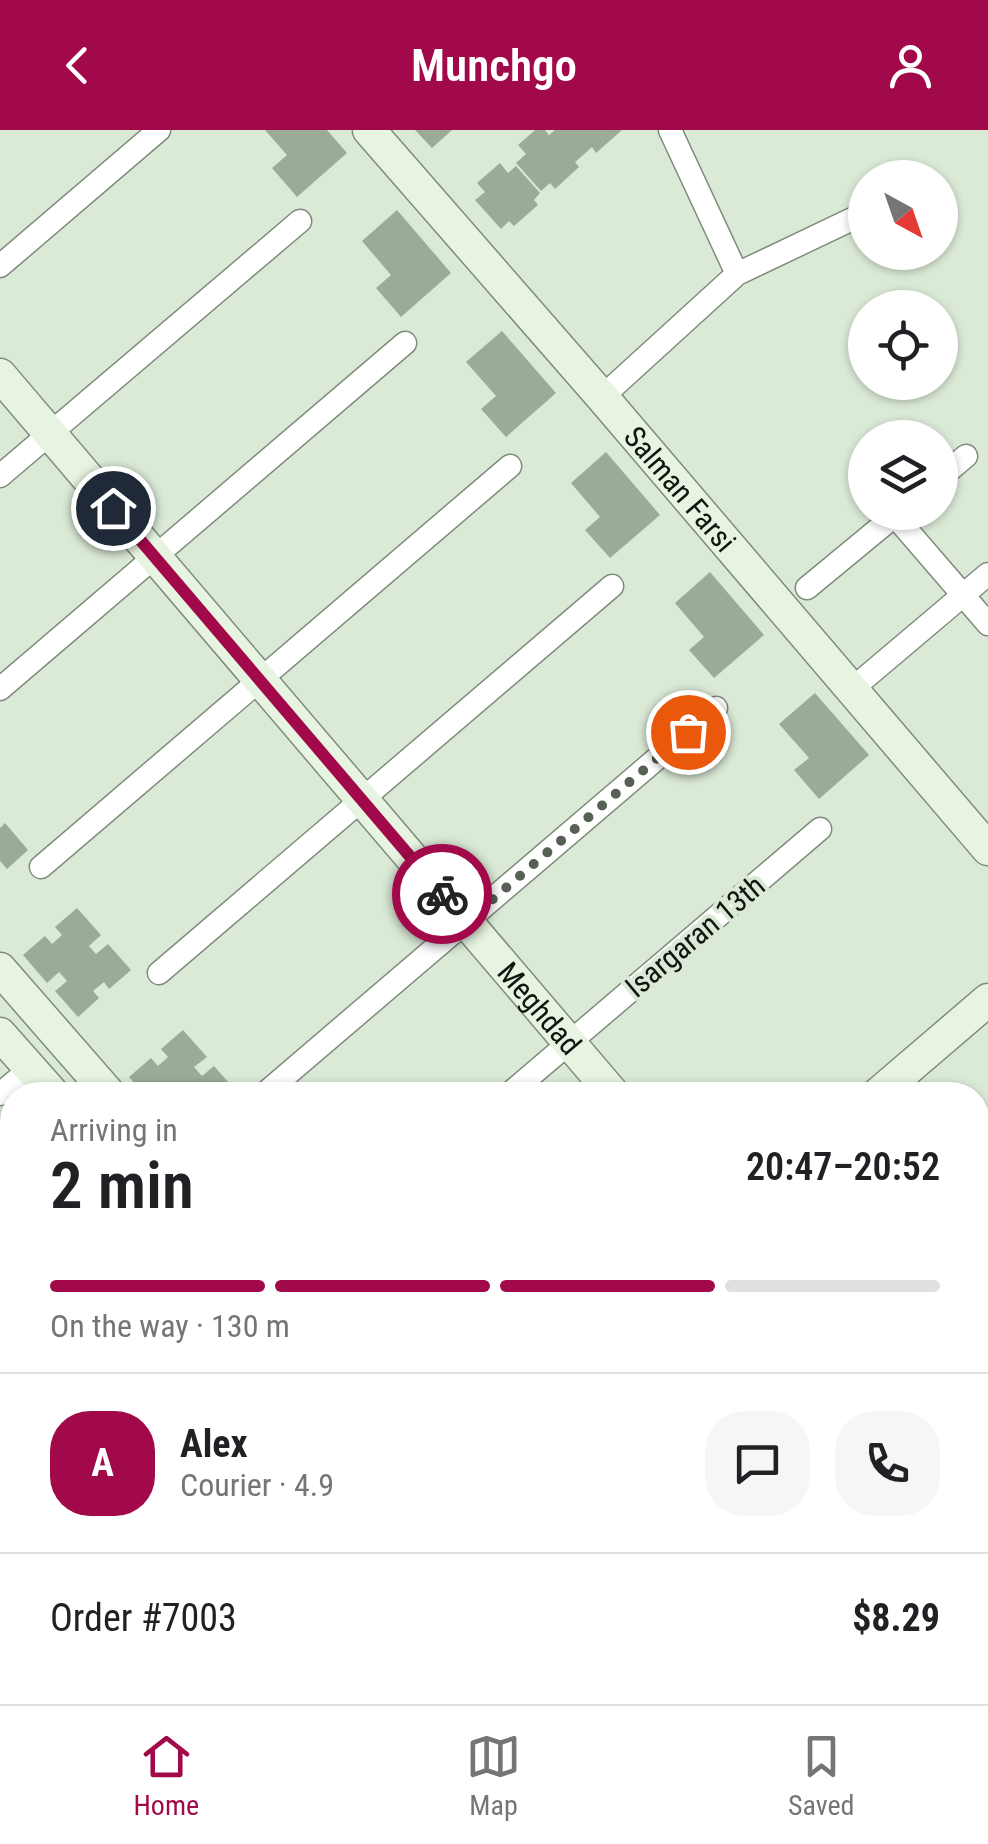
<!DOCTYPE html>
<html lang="en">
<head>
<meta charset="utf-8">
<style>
  body { margin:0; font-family:"Roboto Condensed",sans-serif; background:#f6f6f6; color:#202124; height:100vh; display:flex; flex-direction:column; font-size:38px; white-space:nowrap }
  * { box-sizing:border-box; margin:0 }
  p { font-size:32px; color:#757577 }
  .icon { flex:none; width:55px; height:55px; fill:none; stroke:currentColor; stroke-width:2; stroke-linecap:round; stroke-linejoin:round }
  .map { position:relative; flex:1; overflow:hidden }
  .drawer { position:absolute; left:0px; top:952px; width:990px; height:622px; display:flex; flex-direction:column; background:#fff; border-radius:40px 40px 0 0; box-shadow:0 2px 8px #0004 }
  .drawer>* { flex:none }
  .needle { width:65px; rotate:140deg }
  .buttons { position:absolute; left:848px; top:30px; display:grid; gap:20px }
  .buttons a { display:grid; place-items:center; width:110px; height:110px; border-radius:50%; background:#fff; box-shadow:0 2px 8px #0004; font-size:50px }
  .pin { position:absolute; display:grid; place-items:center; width:85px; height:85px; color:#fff; margin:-42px; border:5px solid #fff; border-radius:50%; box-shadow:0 2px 10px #0007 }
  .courier { position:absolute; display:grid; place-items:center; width:100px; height:100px; margin:-50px; border:8px solid #a2094a; border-radius:50%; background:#fff; color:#222; box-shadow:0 2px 12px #0007 }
  .headline em { font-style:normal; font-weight:600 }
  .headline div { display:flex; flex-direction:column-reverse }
  .headline { display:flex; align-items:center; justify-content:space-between; height:170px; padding:0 50px }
  h1 { font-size:65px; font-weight:600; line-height:75px }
  .bar { display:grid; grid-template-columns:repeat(4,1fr); gap:15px 10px; align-content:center; height:120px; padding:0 50px }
  .bar i { height:12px; border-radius:8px; background:#e0e0e0 }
  .bar .current { background:#a2094a }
  .bar p { grid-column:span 4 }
  .line { display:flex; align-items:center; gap:25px; padding:0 50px; border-top:2px solid #e0e0e0 }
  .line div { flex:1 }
  .round { display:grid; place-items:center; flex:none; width:105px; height:105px; border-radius:40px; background:#f6f6f6 }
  header { display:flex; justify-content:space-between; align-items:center; height:130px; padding:0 50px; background:#a2094a; color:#fff; font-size:45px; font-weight:600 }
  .dock { display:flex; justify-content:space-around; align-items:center; height:140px; border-top:2px solid #e0e0e0; background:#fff; font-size:28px; color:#757577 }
  .dock a { display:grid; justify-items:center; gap:5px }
  .dock .current { color:#a2094a }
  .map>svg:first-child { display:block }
  .building { fill:#9caa98 }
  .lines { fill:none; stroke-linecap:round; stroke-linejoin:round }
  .street-casing { stroke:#7f8c7c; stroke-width:25 }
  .secondary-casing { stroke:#7f8c7c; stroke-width:35 }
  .street { stroke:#fff; stroke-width:22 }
  .secondary { stroke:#e6f4e1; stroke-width:32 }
  .done { stroke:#576055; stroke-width:10; stroke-dasharray:0 18 }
  .route { stroke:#a2094a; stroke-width:12 }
  .labels { text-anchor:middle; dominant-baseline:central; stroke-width:8; stroke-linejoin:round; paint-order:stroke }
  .street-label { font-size:30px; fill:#10150f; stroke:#dbead7 }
</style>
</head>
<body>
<header><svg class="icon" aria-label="back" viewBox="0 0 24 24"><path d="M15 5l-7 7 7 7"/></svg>Munchgo<svg class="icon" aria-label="person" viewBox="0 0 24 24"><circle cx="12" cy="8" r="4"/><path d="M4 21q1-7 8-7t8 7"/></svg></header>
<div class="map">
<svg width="988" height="1574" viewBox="0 0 988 1574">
  <rect width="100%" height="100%" fill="#dbead7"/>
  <path class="building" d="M265 0H327L347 23 297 67 272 38 287 25Z
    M415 0H452L432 18Z
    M535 0H545L549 5 555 0H622L596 23 592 17 582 26 575 32 579 37 555 59 550 53 541 61 516 33 526 24 518 15Z
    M500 33 508 43 516 36 540 63 534 70 538 75 514 96 509 91 501 99 475 70 485 62 477 53Z
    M397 80 451 143 401 187 376 158 391 145 362 111Z
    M502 201 556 263 506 307 481 279 496 266 466 232Z
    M606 322 660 385 610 428 585 400 600 387 571 353Z
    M710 442 764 505 714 548 689 520 704 507 675 473Z
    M815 563 869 625 819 669 794 640 809 628 779 594Z
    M5 693 28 720 7 739 0 731V698Z
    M77 778 101 805 89 816 96 824 108 814 131 840 109 859 104 852 93 861 99 868 78 887 55 861 67 851 59 842 47 853 23 825 45 806 52 814 62 805 55 797Z
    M183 900 207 927 194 937 202 946 214 936 237 962 234 965H145L129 947 151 928 158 936 168 927 161 919Z
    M0 989 12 991V1043L0 1054Z
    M988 1024V1052L978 1040V1033Z
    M988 1166V1224L978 1233V1175Z
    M0 1363 12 1377V1393L0 1404Z
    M12 1420V1482L0 1493V1430Z
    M988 1459V1503L978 1512V1467Z
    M12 1511V1562H19L5 1574H0V1522Z
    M23 1562H93L95 1565 85 1574H45L38 1567 23 1565Z
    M272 1562H347L333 1574H276L269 1565Z
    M392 1562H413L423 1574H379Z
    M841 1562 851 1574H833Z
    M845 1562H920L907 1574H855Z"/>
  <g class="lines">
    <g class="street-casing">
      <path id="street" d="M670 0 737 144
        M0 136 159 0
        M602 267 737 144 865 83
        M0 346 300 91
        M940 348 966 326
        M895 386 988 494
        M807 458 899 382
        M0 559 405 213
        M852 559 988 444
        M41 737 510 336
        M159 843 612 456
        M0 964 30 939
        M263 965 716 578
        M508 965 820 699
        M978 1104 988 1116
        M978 1268 988 1259"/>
    </g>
    <g class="secondary-casing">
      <g id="secondary">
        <path id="s1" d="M369 0 602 267 988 719"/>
        <path id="s2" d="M0 245 614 965"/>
        <path d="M0 839 110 965"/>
        <path d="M0 904 54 965"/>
        <path d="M877 965 988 870"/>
        <path d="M571 1562 581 1574"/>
        <path d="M630 1562 640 1574"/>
        <path d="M168 1574 181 1562"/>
      </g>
    </g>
    <use href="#street" class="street"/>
    <use href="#secondary" class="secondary"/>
  </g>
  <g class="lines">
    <path class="done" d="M442 764 466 792 688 602"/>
    <path class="route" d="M113 378 442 764"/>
  </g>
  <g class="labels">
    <g class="street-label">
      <text stroke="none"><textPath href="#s1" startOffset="475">Salman Farsi</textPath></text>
      <text transform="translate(695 806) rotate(-40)">Isargaran 13th</text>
      <text stroke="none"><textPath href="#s2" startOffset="832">Meghdad</textPath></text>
    </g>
  </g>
</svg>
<div class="buttons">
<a><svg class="needle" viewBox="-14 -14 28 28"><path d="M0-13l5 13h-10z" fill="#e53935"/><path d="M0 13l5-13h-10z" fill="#757577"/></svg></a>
<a><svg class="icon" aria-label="locate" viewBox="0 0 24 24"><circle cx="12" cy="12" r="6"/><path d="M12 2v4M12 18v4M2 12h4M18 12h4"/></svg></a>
<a><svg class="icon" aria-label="layers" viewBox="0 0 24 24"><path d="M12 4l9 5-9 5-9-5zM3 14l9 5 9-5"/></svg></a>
</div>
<div class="pin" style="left:688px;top:602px;background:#ea580c"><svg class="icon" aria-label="bag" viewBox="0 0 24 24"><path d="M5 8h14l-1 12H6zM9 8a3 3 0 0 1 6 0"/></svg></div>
<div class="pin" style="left:113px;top:378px;background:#1f2937"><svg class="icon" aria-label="home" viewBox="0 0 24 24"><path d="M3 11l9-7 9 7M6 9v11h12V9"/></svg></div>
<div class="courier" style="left:442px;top:764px"><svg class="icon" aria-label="bike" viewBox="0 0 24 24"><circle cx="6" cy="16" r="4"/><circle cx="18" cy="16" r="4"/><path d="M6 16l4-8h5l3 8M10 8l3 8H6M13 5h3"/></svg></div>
<section class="drawer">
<div class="headline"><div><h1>2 min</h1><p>Arriving in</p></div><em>20:47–20:52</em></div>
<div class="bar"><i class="current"></i><i class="current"></i><i class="current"></i><i></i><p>On the way · 130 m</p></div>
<div class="line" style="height:180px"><b class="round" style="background:#a2094a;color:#fff">A</b><div><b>Alex</b><p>Courier · 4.9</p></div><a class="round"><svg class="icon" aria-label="chat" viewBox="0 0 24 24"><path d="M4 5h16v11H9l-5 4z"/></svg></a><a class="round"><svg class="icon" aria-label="phone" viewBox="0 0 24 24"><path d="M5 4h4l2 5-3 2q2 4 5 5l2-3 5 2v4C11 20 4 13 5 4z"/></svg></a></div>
<div class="line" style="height:130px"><div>Order #7003</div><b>$8.29</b></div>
</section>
</div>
<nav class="dock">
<a class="current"><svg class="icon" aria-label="home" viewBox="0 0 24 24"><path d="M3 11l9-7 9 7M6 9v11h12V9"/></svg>Home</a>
<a><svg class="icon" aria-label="map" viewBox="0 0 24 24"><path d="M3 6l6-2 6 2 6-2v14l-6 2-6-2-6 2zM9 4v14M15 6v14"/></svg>Map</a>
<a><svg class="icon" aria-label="saved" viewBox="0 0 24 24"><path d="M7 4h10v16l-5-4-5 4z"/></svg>Saved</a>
</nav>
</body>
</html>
